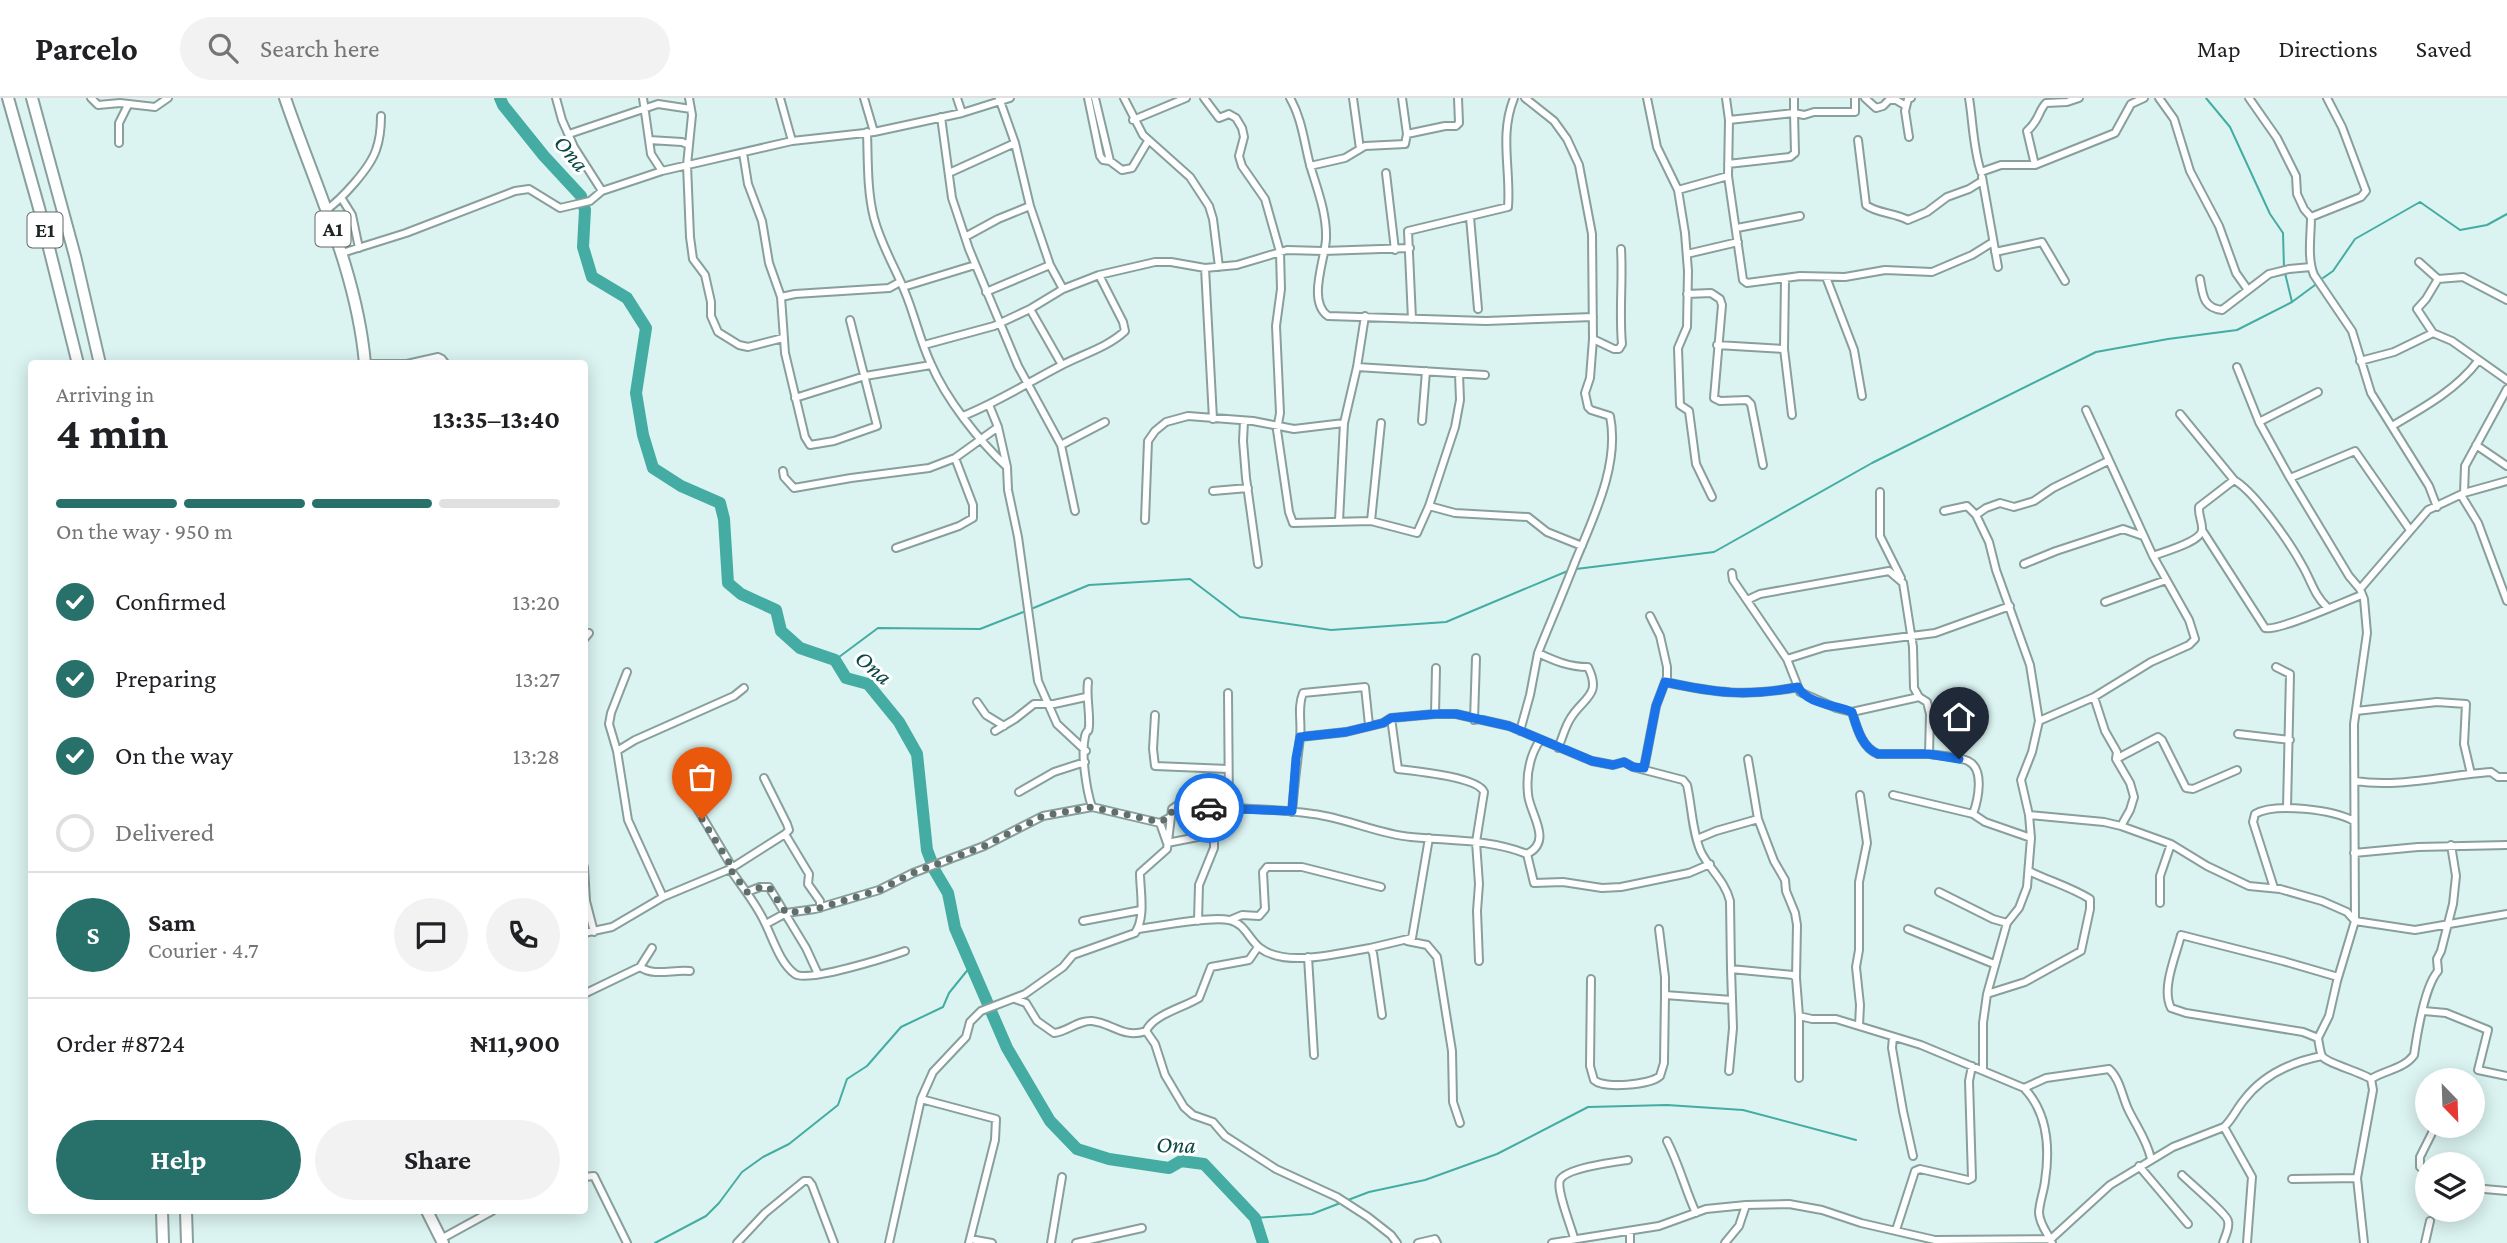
<!DOCTYPE html>
<html lang="en">
<head>
<meta charset="utf-8">
<style>
  body { margin:0; font-family:"Crimson Pro",serif; background:#f2f2f2; color:#202124; height:100vh; display:flex; flex-direction:column; font-size:26px; white-space:nowrap }
  * { box-sizing:border-box; margin:0 }
  p { font-size:23px; color:#757577 }
  .icon { flex:none; width:38px; height:38px; fill:none; stroke:currentColor; stroke-width:2; stroke-linecap:round; stroke-linejoin:round }
  .map { position:relative; flex:1; overflow:hidden }
  .panel { position:absolute; left:28px; top:262px; width:560px; height:854px; display:flex; flex-direction:column; background:#fff; border-radius:7px; box-shadow:0 4px 18px #0003 }
  .panel>* { flex:none }
  .needle { width:46px; rotate:157deg }
  .controls { position:absolute; left:2415px; top:970px; display:grid; gap:14px }
  .controls a { display:grid; place-items:center; width:70px; height:70px; border-radius:50%; background:#fff; box-shadow:0 4px 18px #0003; font-size:35px }
  .pin { position:absolute; display:grid; place-items:center; width:60px; height:60px; color:#fff; margin:-72px -30px; border-radius:50% 50% 50% 0; rotate:-45deg; box-shadow:0 0 7px #0007 }
  .pin .icon { rotate:45deg }
  .courier { position:absolute; display:grid; place-items:center; width:70px; height:70px; margin:-35px; border:5px solid #1a73e8; border-radius:50%; background:#fff; color:#222; box-shadow:0 2px 9px #0007 }
  .overview em { font-style:normal; font-weight:700 }
  .overview div { display:flex; flex-direction:column-reverse }
  .overview { display:flex; align-items:center; justify-content:space-between; height:119px; padding:0 28px }
  h1 { font-size:46px; font-weight:700; line-height:52px }
  .bar { display:grid; grid-template-columns:repeat(4,1fr); gap:10px 7px; align-content:center; height:84px; padding:0 28px }
  .bar i { height:9px; border-radius:5px; background:#e0e0e0 }
  .bar .active { background:#28716b }
  .bar p { grid-column:span 4 }
  .line { display:flex; align-items:center; gap:18px; padding:0 28px; border-top:2px solid #e0e0e0 }
  .line div { flex:1 }
  .round { display:grid; place-items:center; flex:none; width:74px; height:74px; border-radius:37px; background:#f2f2f2 }
  ol { padding:0 28px; list-style:none }
  li { display:flex; align-items:center; gap:21px; height:77px }
  li p { margin-inline-start:auto }
  li .icon { padding:7px; border-radius:50%; background:#28716b; color:#fff; stroke-width:4 }
  li:last-child { color:#757577 }
  li i { width:38px; height:38px; border:4px solid #e0e0e0; border-radius:50% }
  .primary-button { display:flex; gap:14px; margin-top:auto; padding:14px 28px }
  .primary-button a { flex:1; height:80px; border-radius:42px; background:#28716b; color:#fff; font-size:28px; font-weight:700; line-height:80px; text-align:center }
  .primary-button a+a { background:#f2f2f2; color:#202124 }
  header { display:flex; align-items:center; gap:42px; box-sizing:border-box; height:98px; padding:0 35px; background:#fff; border-bottom:2px solid #e0e0e0 }
  header strong { font-size:33px }
  nav { display:flex; gap:38px; margin-inline-start:auto; font-size:24px }
  .search { width:490px; height:63px; background:#f2f2f2; display:flex; align-items:center; gap:18px; box-sizing:border-box; padding:0 24px; border-radius:38px; color:#757577; font-size:26px }
  .map>svg:first-child { display:block }
  .lines { fill:none; stroke-linecap:round; stroke-linejoin:round }
  .stream { stroke:#44aca2; stroke-width:2 }
  .river { stroke:#44aca2; stroke-width:12 }
  .street-casing { stroke:#889f9c; stroke-width:10 }
  .highway-casing { stroke:#889f9c; stroke-width:14 }
  .street { stroke:#fff; stroke-width:6 }
  .highway { stroke:#fff; stroke-width:10 }
  .done { stroke:#606e6c; stroke-width:7; stroke-dasharray:0 12.6 }
  .route { stroke:#1a73e8; stroke-width:9 }
  .labels { text-anchor:middle; dominant-baseline:central; stroke-width:6; stroke-linejoin:round; paint-order:stroke }
  .shield { fill:#fff; stroke:#616766; stroke-width:2 }
  .shield-label { font-size:21px; font-weight:bold; fill:#1d2625 }
  .water-label { font-size:24px; font-style:italic; fill:#0b4945; stroke:#fff }
</style>
</head>
<body>
<header>
<strong>Parcelo</strong>
<div class="search"><svg class="icon" aria-label="search" viewBox="0 0 24 24"><circle cx="10" cy="10" r="6"/><path d="M15 15l6 6"/></svg>Search here</div>
<nav><a>Map</a><a>Directions</a><a>Saved</a></nav>
</header>
<div class="map">
<svg width="2507" height="1145" viewBox="0 0 2507 1145">
  <rect width="100%" height="100%" fill="#dbf4f1"/>
  <g class="lines">
    <path class="stream" d="M2206 0 2230 29 2270 116 2283 135 2284 170
      M2285 175 2292 204
      M2323 180 2333 173 2355 141 2420 104 2460 132 2487 127 2507 116
      M1576 471 1714 454 1872 365 2096 254 2168 241 2237 232 2292 204 2315 187
      M1031 511 1089 487 1190 481 1240 519 1331 532 1446 524 1570 472
      M835 562 878 530 980 531 1026 513
      M1348 1102 1369 1094 1425 1082 1497 1056 1588 1009 1667 1007 1743 1012 1856 1042
      M1255 1120 1312 1116 1343 1104
      M655 1145 706 1118 719 1105 742 1074 763 1059 789 1046 838 1007 847 981 867 968 901 929 943 909 949 895 970 869"/>
    <path class="river" d="M500 0 503 7 544 58 581 98 585 112 583 149 592 179 627 200 646 230 636 295 643 337 653 370 681 388 720 405 724 421 728 485 741 496 776 512 781 533 800 550 835 562 846 580 868 586 899 624 917 656 927 752 935 773 948 795 955 830 1007 950 1050 1023 1077 1051 1109 1061 1169 1070 1181 1063 1204 1066 1255 1120 1263 1145"/>
    <g class="street-casing">
      <path id="street" d="M91 0 98 7 120 5 155 9 168 0
        M643 0 651 56 662 73 792 43 874 34 962 15 1010 0
        M689 0 692 17 687 67 690 139 693 161 705 177 711 204V218L718 234 739 247 748 249 783 240
        M780 0 792 43
        M864 0 874 34
        M957 0 962 15
        M999 0 1015 45 1030 108 1050 167
        M1088 0 1100 58 1103 62 1110 63
        M1095 0 1110 63 1122 72 1132 70 1148 43
        M1124 0 1143 37 1190 79 1209 108 1213 121 1219 169
        M1204 0 1219 20 1229 16 1236 20 1242 30 1244 39 1239 58 1242 68 1265 101 1280 154 1281 191 1276 228 1280 315 1277 332 1289 414 1293 425 1371 423 1417 435 1429 408 1455 415 1528 419 1547 434 1582 448
        M1290 0C1302 21 1304 44 1310 67 1317 91 1327 115 1326 141 1325 162 1307 203 1328 218L1486 223 1593 219
        M1353 0 1360 51
        M1402 0 1407 36
        M1525 0 1554 23 1567 41 1579 67 1592 136 1593 241 1590 280 1585 295 1588 309 1591 312 1610 318C1620 367 1593 420 1575 464 1563 495 1550 525 1538 555
        M1647 0 1657 49 1678 92 1685 135 1688 173 1687 229 1678 250 1680 307 1689 313 1696 366 1712 399
        M1726 0 1729 22 1728 78 1743 182 1747 185 1800 178 1845 179 1885 172 1932 174 1972 157 1993 144
        M1794 0V15L1804 17 1814 14H1855V0
        M1865 0 1876 10 1883 8 1889 2H1896L1906 8
        M1969 0C1973 24 1973 50 1981 74L2001 67H2035L2027 33C2040 22 2038 13 2046 5L2067 4 2079 0
        M2159 0 2174 21 2190 73 2219 128 2236 175 2248 192
        M2249 0 2277 40 2296 78 2297 96 2304 111 2311 119C2311 138 2307 160 2314 177L2352 233 2371 295 2429 388 2437 409
        M941 19 952 100 969 151 1018 268 1061 347 1105 324
        M1133 22 1186 0
        M867 34C868 62 867 93 874 120 881 147 895 169 905 194 915 218 920 243 931 266 946 301 979 343 1007 369
        M569 36 658 6 691 11
        M1909 39 1905 13 1908 1 1911 0
        M649 42 682 44 689 47
        M1858 42 1866 107C1876 115 1895 115 1908 122L1927 114 1947 99 1969 91 1982 83
        M119 45V25L128 7
        M743 55 748 86 762 123 769 165 781 199 785 255 805 339 810 347 834 343 877 328 850 222
        M1728 66 1790 59 1795 55 1794 15 1729 22
        M2035 67 2115 35 2131 6 2144 0
        M1310 68 1345 60 1365 48 1405 46 1407 36 1445 28H1456L1459 25 1458 0
        M949 75 1015 45
        M1386 75 1395 152
        M1982 79 1998 169
        M1678 92 1728 78
        M602 93 662 73
        M342 101 352 117 359 150
        M326 112C342 101 370 70 376 52 380 41 381 30 381 18
        M1470 119 1478 211
        M2311 119 2361 99 2366 93 2342 29 2327 0
        M1737 130 1800 118
        M965 139 998 121 1030 108
        M1995 154 2042 144 2065 183
        M342 155 406 135 515 93 529 91 560 110 590 103 602 93 574 49 562 22 556 0
        M1687 156 1738 144
        M2419 164 2438 181
        M1205 170 1213 321
        M1826 179 1854 252 1862 298
        M1785 181 1784 251 1792 317
        M2200 181C2203 197 2203 210 2222 212L2269 176 2289 171 2311 169
        M903 189 975 167
        M986 194 1050 167 1063 191 1099 177 1155 164H1171L1205 170 1237 167 1287 152 1323 153 1410 150
        M1687 196 1711 195 1720 201 1722 207 1714 300 1720 303 1747 302 1751 306 1763 367
        M781 199 795 196 889 190 900 184
        M1412 221 1408 133 1508 109C1511 72 1499 37 1514 0
        M2433 235 2417 211 2426 201 2438 181 2463 179 2507 202
        M1593 241 1614 251H1619L1622 246C1619 214 1623 183 1621 151
        M924 247 994 228 1030 211
        M1717 247 1784 251
        M2360 263 2394 254 2433 235 2452 243 2507 282
        M365 266H407L438 259 442 261 446 266
        M1062 267 1030 211 1063 191
        M1357 269 1485 277
        M2237 269 2259 324 2290 380 2349 478 2360 491 2364 501 2367 535 2354 626 2355 823 2337 883 2329 918 2318 940
        M795 300 865 278 931 267
        M989 307 998 329 1007 369 1008 392 1018 439 1038 583 1057 626 1086 653
        M2180 316 2234 382
        M963 318C998 304 1029 284 1062 267 1083 256 1108 249 1125 233L1123 224 1099 177
        M1244 323 1243 343 1246 380 1258 466
        M1422 323 1426 273
        M2259 324 2318 294
        M2392 328C2423 310 2456 292 2478 263
        M1061 347 1075 413
        M2476 347 2507 368
        M783 373 784 379 794 390 851 380 929 370 955 360 998 329
        M2290 380 2355 353 2410 432
        M1213 393 1248 390
        M1880 394V438L1901 480
        M2464 395 2465 368 2507 291
        M2461 397 2478 425 2507 503
        M1429 408 1455 329 1460 302 1459 276
        M1944 413 1967 408 1976 417 1989 444 1996 472 2030 567 2039 623 2032 654 2021 682 2029 717 2031 740 2027 789 2019 810 2007 825 1987 896 1983 925V973
        M1976 417 1986 410 2000 405 2014 409 2034 403 2053 390 2108 363
        M1145 422 1148 343 1155 333 1166 324 1188 318 1253 323 1294 331 1344 325 1357 269 1365 218
        M1339 423 1344 325
        M1371 423 1381 325
        M2202 432 2265 530C2277 534 2345 503 2362 497
        M896 450 959 428 973 420V407L955 360
        M2153 458C2163 454 2201 444 2202 432 2203 425 2198 417 2199 409L2234 382C2255 394 2290 445 2302 467 2311 482 2314 497 2327 509
        M2024 466 2056 453 2123 431 2143 438
        M1732 475 1733 482 1787 561 1800 594 1836 610 1852 614C1857 630 1862 650 1878 656H1929
        M2360 491 2428 412 2464 395 2507 383
        M1747 502 1760 496 1889 473 1903 485 1913 549 1914 590 1919 599 1927 604 1930 616 1929 656C1941 658 1957 658 1968 663 1985 671 1978 702 1973 716L1985 724 2031 740
        M2105 504 2166 482
        M584 541 589 535
        M1787 561 1825 549 1935 535 2010 508
        M2276 569 2290 576 2287 710
        M627 574 611 615 609 626 617 653 628 722 663 799
        M1088 584C1086 599 1090 613 1089 628 1088 638 1088 628 1085 638 1081 656 1086 691 1092 709
        M1665 584C1716 595 1746 599 1798 589
        M1228 595 1229 710
        M2094 599 2105 633 2117 654 2116 661 2130 685 2134 699 2130 712 2121 728
        M977 604 986 617 1004 628
        M2356 613 2437 604 2466 606 2464 646 2471 676
        M1852 614 1919 599
        M1435 616 1436 570
        M1155 617 1153 651 1155 668 1228 671
        M1391 620 1398 671C1415 673 1478 679 1484 694L1476 744 1479 786 1477 813 1479 863
        M1474 622 1476 560
        M2039 623 2094 599 2151 564 2189 547 2195 541 2189 522 2153 458 2086 312
        M995 633 1015 621 1034 606H1054L1086 599
        M1520 633 1530 597 1538 555C1555 563 1569 569 1588 569 1603 599 1581 600 1569 623 1564 632 1562 641 1558 650
        M2238 636 2290 642
        M1300 639 1346 634 1383 625 1391 620 1435 616H1456L1509 628 1592 663 1613 667 1624 664 1633 669 1683 682 1687 687C1692 709 1692 734 1701 754 1710 772 1725 783 1730 803L1731 871 1793 877 1796 880 1799 918 1812 921H1836L1921 947 2024 990C2048 1015 2050 1050 2045 1083 2044 1093 2039 1105 2039 1115 2040 1128 2048 1135 2052 1145
        M617 653 635 642 734 598 744 590
        M1748 661 1758 721 1774 763 1785 782 1786 793 1795 815 1797 827 1796 880
        M2116 661 2158 639 2162 642 2186 690 2193 691 2237 672
        M1644 670 1656 608 1667 579V569L1660 538 1650 518
        M764 680 787 726 789 732 785 736 809 776 808 786 820 803V810
        M681 683 732 769
        M2355 683C2399 690 2446 677 2491 674L2498 679H2507
        M1019 694 1054 674 1085 664
        M1893 697 1973 716
        M1292 714C1294 689 1297 664 1300 640 1302 624 1297 610 1303 595L1365 589 1369 627
        M2029 717 2104 724 2121 728 2171 746 2207 768 2249 788 2280 791 2322 803 2347 814 2355 823 2415 832 2507 816
        M1160 725 1167 745 1203 738 1214 741V750L1199 787 1198 823
        M1697 741 1716 733 1758 721
        M2354 755 2418 749 2507 747
        M1527 756 1534 785 1563 784 1602 790 1621 789 1689 775 1710 766
        M1527 756C1554 743 1529 715 1528 696 1526 676 1529 659 1540 642
        M584 769 586 803 594 834
        M730 771C742 789 756 805 765 825 773 841 780 865 795 876 807 885 888 859 905 853
        M2274 790 2253 724 2255 716C2275 704 2334 712 2354 723
        M747 794 760 789H769L806 850 818 876
        M1939 794 1993 821 2007 825
        M2160 805V778L2171 746
        M1230 822 1242 817 1259 818 1265 811 1263 774 1267 769H1302L1381 789
        M1083 823 1141 812
        M766 826 786 815 815 811 879 792 913 775 984 748 1043 718 1092 709 1160 725 1171 719
        M1139 831C1160 828 1210 818 1229 822 1245 825 1249 842 1260 850 1286 870 1339 855 1370 850L1373 855 1382 917
        M1659 831 1665 879V897L1732 902
        M1908 831 1994 866
        M584 835 612 829 663 799 730 771 785 736
        M1407 843 1427 847 1437 859 1452 953 1453 1004 1460 1025
        M1370 850 1412 840 1429 740
        M1308 859 1314 957
        M640 869C655 879 673 871 690 873
        M2338 879 2283 863 2181 837C2176 858 2161 890 2171 910L2186 915 2303 934 2318 940C2319 945 2320 954 2322 958 2326 965 2361 974 2371 981L2373 992 2357 1080 2364 1145
        M1591 881 1590 968 1594 982C1604 991 1650 987 1660 978L1664 965 1665 897
        M584 896 640 869 652 850
        M1987 896 2025 884 2081 853 2090 811V801C2071 789 2049 783 2029 773
        M1015 901 1026 905 1037 923 1054 935C1067 934 1078 922 1092 923 1112 925 1124 941 1146 933 1154 916 1183 910 1199 900L1211 869 1249 862 1258 849
        M2424 913 2446 915 2488 932 2478 972 2507 978
        M1859 928 1860 907 1856 869 1859 852V784L1867 745 1860 697
        M1146 933 1155 946 1165 977 1184 1009 1193 1017 1213 1024 1225 1038 1276 1071 1337 1099 1368 1119 1391 1137 1397 1145
        M1893 939 1892 950 1903 1013 1913 1058
        M1729 973 1733 930 1731 871
        M1799 980V918
        M2371 981C2385 972 2404 971 2414 957 2417 936 2425 888 2438 873L2437 861 2441 853 2453 806 2456 778 2451 747
        M2024 990 2046 980 2109 971C2120 981 2122 998 2128 1011 2136 1028 2147 1042 2151 1061
        M921 1001 996 1021 995 1042 969 1145
        M2224 1029 2252 1079 2247 1145
        M1667 1043C1679 1066 1685 1091 1696 1115
        M2139 1068 2188 1126
        M2427 1074 2420 1069V1059L2436 1027
        M2182 1077C2190 1085 2227 1116 2228 1123 2230 1130 2225 1138 2223 1145
        M584 1079 594 1078 627 1145
        M2292 1081 2357 1080
        M2473 1090 2507 1093
        M1896 1132 1915 1073 1920 1071 1968 1082 1972 1080 1969 983 1972 968
        M1630 1133V1145
        M1574 1140C1571 1128 1556 1092 1560 1082 1566 1070 1614 1064 1628 1062
        M441 1141 492 1113
        M970 1141 992 1145
        M737 1145 765 1115 804 1083H809L812 1087 834 1145
        M889 1145 921 1001 933 974 966 939 970 924 981 913 1025 896 1063 869 1073 857 1135 835C1146 819 1140 793 1140 775L1167 751 1172 711C1190 697 1195 709 1212 711 1218 713 1226 710 1233 710 1260 711 1286 712 1313 716 1347 720 1377 736 1411 739 1450 743 1490 741 1527 756
        M1051 1145 1062 1079
        M1076 1145 1142 1130
        M1418 1145 1435 1141 1437 1145
        M1552 1145 1659 1128 1706 1111 1746 1107 1789 1106 1822 1112 1861 1125 1935 1142 2051 1141 2110 1087 2173 1049 2224 1029C2232 1022 2237 1010 2244 1002 2263 977 2291 964 2322 958
        M1725 1145 1739 1128 1746 1107
        M2425 1145 2430 1123"/>
    </g>
    <g class="highway-casing">
      <path id="highway" d="M8 0 39 110 78 266
        M32 0 75 158 100 266
        M285 0C315 88 357 173 365 266
        M162 1113 163 1145
        M186 1113 187 1145
        M427 1113 443 1145"/>
    </g>
    <use href="#street" class="street"/>
    <use href="#highway" class="highway"/>
  </g>
  <g class="lines">
    <path class="done" d="M702 721 732 769 730 771 747 794 761 789H769L786 815 816 811 879 792 913 775 984 748 1043 718 1091 709 1160 724 1171 719 1172 710C1185 701 1196 705 1209 710"/>
    <path class="route" d="M1209 710 1292 713 1296 660 1300 639 1346 634 1383 625 1391 620 1435 616H1456L1509 628 1592 663 1613 667 1624 664 1633 669 1644 670 1656 608 1665 584C1716 595 1746 599 1798 589 1807 606 1836 607 1852 614 1857 630 1862 650 1878 656H1929L1959 661"/>
  </g>
  <g class="labels">
    <g class="shield">
      <rect x="315.5" y="113.5" width="35" height="35" rx="5"/>
      <rect x="27.5" y="114.5" width="35" height="35" rx="5"/>
    </g>
    <g class="shield-label">
      <text x="333" y="131">A1</text>
      <text x="45" y="132">E1</text>
    </g>
    <g class="water-label">
      <text transform="translate(572 55) rotate(50)">Ona</text>
      <text transform="translate(874 569) rotate(40)">Ona</text>
      <text transform="translate(1176 1046) rotate(1)">Ona</text>
    </g>
  </g>
</svg>
<div class="controls">
<a><svg class="needle" viewBox="-14 -14 28 28"><path d="M0-13l5 13h-10z" fill="#e53935"/><path d="M0 13l5-13h-10z" fill="#757577"/></svg></a>
<a><svg class="icon" aria-label="layers" viewBox="0 0 24 24"><path d="M12 4l9 5-9 5-9-5zM3 14l9 5 9-5"/></svg></a>
</div>
<div class="pin" style="left:702px;top:721px;background:#ea580c"><svg class="icon" aria-label="bag" viewBox="0 0 24 24"><path d="M5 8h14l-1 12H6zM9 8a3 3 0 0 1 6 0"/></svg></div>
<div class="pin" style="left:1959px;top:661px;background:#1f2937"><svg class="icon" aria-label="home" viewBox="0 0 24 24"><path d="M3 11l9-7 9 7M6 9v11h12V9"/></svg></div>
<div class="courier" style="left:1209px;top:710px"><svg class="icon" aria-label="car" viewBox="0 0 24 24"><path d="M5 17H2v-5l4-1 3-4h7l3 4 3 1v5h-3M9 17h6M6 11h13"/><circle cx="7" cy="17" r="2"/><circle cx="17" cy="17" r="2"/></svg></div>
<section class="panel">
<div class="overview"><div><h1>4 min</h1><p>Arriving in</p></div><em>13:35–13:40</em></div>
<div class="bar"><i class="active"></i><i class="active"></i><i class="active"></i><i></i><p>On the way · 950 m</p></div>
<ol>
<li><svg class="icon" aria-label="check" viewBox="0 0 24 24"><path d="M5 12l5 5 9-10"/></svg>Confirmed<p>13:20</p></li>
<li><svg class="icon" aria-label="check" viewBox="0 0 24 24"><path d="M5 12l5 5 9-10"/></svg>Preparing<p>13:27</p></li>
<li><svg class="icon" aria-label="check" viewBox="0 0 24 24"><path d="M5 12l5 5 9-10"/></svg>On the way<p>13:28</p></li>
<li><i></i>Delivered</li>
</ol>
<div class="line" style="height:126px"><b class="round" style="background:#28716b;color:#fff">S</b><div><b>Sam</b><p>Courier · 4.7</p></div><a class="round"><svg class="icon" aria-label="chat" viewBox="0 0 24 24"><path d="M4 5h16v11H9l-5 4z"/></svg></a><a class="round"><svg class="icon" aria-label="phone" viewBox="0 0 24 24"><path d="M5 4h4l2 5-3 2q2 4 5 5l2-3 5 2v4C11 20 4 13 5 4z"/></svg></a></div>
<div class="line" style="height:91px"><div>Order #8724</div><b>₦11,900</b></div>
<div class="primary-button"><a>Help</a><a>Share</a></div>
</section>
</div>
</body>
</html>
